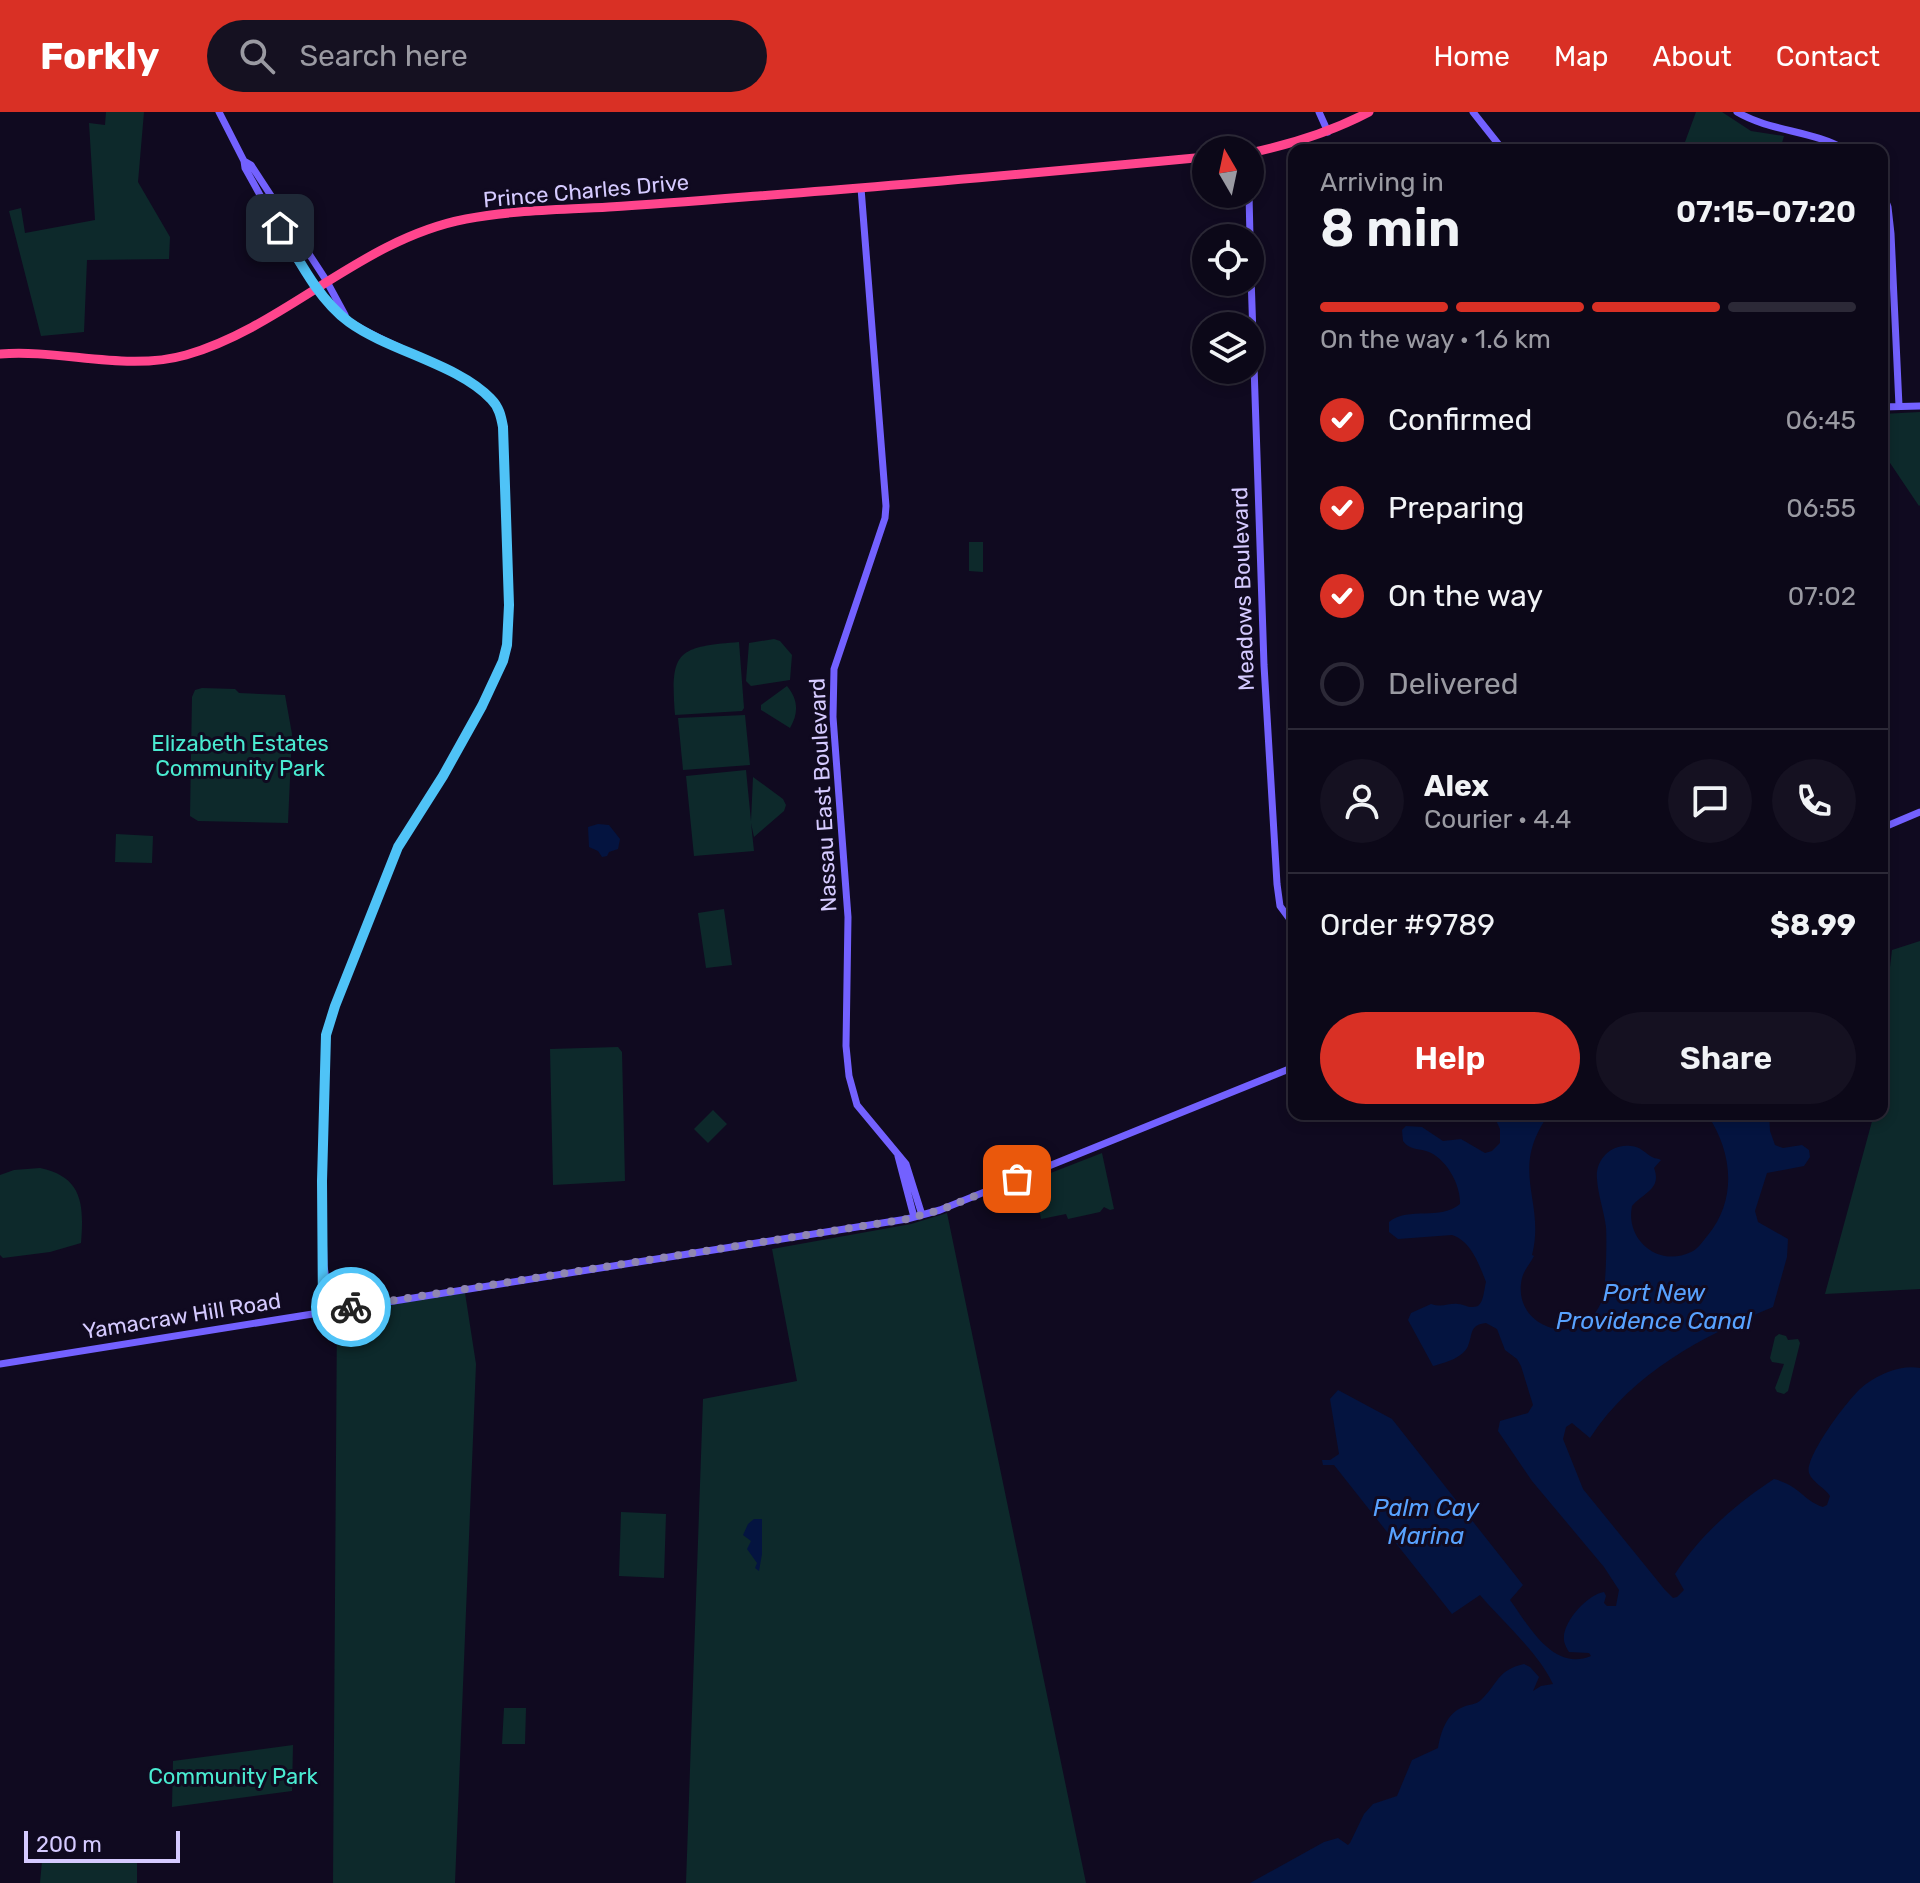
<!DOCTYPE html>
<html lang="en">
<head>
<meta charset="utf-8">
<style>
  body { margin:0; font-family:Rubik,sans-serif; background:#151121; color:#f1f3f6; height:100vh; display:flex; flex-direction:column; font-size:30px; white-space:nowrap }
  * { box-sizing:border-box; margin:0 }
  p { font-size:26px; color:#9a9aa2 }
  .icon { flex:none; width:44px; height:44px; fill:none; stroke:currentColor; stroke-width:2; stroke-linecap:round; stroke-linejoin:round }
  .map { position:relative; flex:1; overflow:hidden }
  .sheet { position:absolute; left:1288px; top:32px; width:600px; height:976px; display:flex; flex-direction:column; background:#0c0818; border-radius:16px; box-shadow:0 4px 12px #0003,0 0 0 2px #2c2937 }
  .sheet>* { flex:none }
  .needle { width:52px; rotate:351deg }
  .tools { position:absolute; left:1192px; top:24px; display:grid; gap:16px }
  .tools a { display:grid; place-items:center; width:72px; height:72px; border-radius:50%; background:#0c0818; box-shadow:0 4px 12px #0003,0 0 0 2px #2c2937; font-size:40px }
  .scale { position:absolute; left:24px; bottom:20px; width:156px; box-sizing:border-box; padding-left:8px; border:4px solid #d5caff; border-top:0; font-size:22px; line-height:28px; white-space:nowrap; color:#d5caff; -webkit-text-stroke:6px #100a20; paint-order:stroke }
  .pin { position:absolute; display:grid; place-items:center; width:68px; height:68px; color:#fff; margin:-34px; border-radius:16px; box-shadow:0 4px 12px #0006 }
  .courier { position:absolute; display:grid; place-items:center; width:80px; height:80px; margin:-40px; border:6px solid #4fc3f7; border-radius:50%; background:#fff; color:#222; box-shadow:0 2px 10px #0007 }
  .summary em { font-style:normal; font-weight:600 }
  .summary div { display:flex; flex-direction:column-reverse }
  .summary { display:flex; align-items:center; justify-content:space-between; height:136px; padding:0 32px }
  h1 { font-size:52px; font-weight:600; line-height:60px }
  .bar { display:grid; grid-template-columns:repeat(4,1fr); gap:12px 8px; align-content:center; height:96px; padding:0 32px }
  .bar i { height:10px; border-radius:6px; background:#2c2937 }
  .bar .current { background:#d93025 }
  .bar p { grid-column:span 4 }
  .line { display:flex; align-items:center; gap:20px; padding:0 32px; border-top:2px solid #2c2937 }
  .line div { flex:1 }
  .round { display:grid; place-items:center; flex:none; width:84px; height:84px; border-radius:42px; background:#151121 }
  ol { padding:0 32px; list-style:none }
  li { display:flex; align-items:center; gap:24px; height:88px }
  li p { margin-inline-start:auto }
  li .icon { padding:8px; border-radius:50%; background:#d93025; color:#fff; stroke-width:4 }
  li:last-child { color:#9a9aa2 }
  li i { width:44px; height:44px; border:4px solid #2c2937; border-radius:50% }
  .button { display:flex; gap:16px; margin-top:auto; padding:16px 32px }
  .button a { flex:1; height:92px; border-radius:48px; background:#d93025; color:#fff; font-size:32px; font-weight:600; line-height:92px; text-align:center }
  .button a+a { background:#151121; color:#f1f3f6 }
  header { display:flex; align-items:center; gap:48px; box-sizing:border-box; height:112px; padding:0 40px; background:#d93025; color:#fff }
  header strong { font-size:38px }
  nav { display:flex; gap:44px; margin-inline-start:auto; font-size:28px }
  .search { width:560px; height:72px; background:#151121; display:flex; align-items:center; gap:20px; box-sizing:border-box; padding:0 28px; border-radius:44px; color:#9a9aa2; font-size:30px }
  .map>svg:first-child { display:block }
  .green { fill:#0d292b }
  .water { fill:#041440 }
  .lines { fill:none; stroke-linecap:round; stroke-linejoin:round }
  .secondary { stroke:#7361ff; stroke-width:7 }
  .highway { stroke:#ff458d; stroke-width:9 }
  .done { stroke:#9087b1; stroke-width:8; stroke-dasharray:0 14.4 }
  .route { stroke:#4fc3f7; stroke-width:10 }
  .labels { text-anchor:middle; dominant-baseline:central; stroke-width:6; stroke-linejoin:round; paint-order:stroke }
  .street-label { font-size:22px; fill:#d5caff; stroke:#100a20 }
  .park-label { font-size:22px; fill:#4aebd1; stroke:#100a20 }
  .water-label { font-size:24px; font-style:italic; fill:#58a2ff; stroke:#100a20 }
</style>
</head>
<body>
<header>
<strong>Forkly</strong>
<div class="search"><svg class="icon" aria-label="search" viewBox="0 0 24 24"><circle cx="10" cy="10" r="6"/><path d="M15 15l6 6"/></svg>Search here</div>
<nav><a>Home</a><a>Map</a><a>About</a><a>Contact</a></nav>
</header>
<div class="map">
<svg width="1920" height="1771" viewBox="0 0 1920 1771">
  <rect width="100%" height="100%" fill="#100a20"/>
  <path class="green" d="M106 0H144L138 70 170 125 169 147 87 148 84 220 41 224 9 99 21 96 25 121 95 108 89 11 105 13Z
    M1696 0H1722L1751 19 1784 24 1780 38H1674L1685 30Z
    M1920 300V393L1919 394 1882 339V302Z
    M969 430H983V460L969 459Z
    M774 527 780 529 792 543 790 568 751 574 746 569 749 531Z
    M739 530 744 596 742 599 675 603C670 539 677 535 739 530Z
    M787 574C798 587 799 601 790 616L761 598V593Z
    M202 576 235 577 239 581 285 583 292 622 288 711 198 709 190 704 192 585 195 578Z
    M745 603 750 653 683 658 678 606Z
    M746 658 751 709 753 665 783 687 786 693 784 699 754 725 751 711 754 739 694 744 686 664Z
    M116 722 153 724 152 751 115 750Z
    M724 797 732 853 706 856 698 801Z
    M1920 829V1177L1825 1182 1874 1002H1882V976L1889 965 1888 872 1892 838Z
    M618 935 622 940 625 1069 553 1073 550 937Z
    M713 998 727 1012 708 1031 694 1017Z
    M1102 1041 1114 1097 1110 1098 1104 1095 1100 1100 1068 1107 1066 1102 1041 1107 1039 1096 1045 1095 1040 1073 1048 1062Z
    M40 1056C83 1065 84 1093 81 1131L50 1140 3 1146 0 1143V1063L14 1058Z
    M947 1101 1086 1771H686L703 1287 797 1269 772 1137 911 1112Z
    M465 1181 476 1252 455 1771H333L337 1201Z
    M1779 1222 1786 1224 1788 1228 1798 1227 1800 1231 1788 1279 1784 1282 1777 1280 1775 1276 1784 1252 1772 1250 1770 1246 1775 1225Z
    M621 1400 666 1402 664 1466 619 1464Z
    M504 1596H526L525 1632H502Z
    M293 1633 292 1679 172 1695 173 1649Z
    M137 1748V1771H40L42 1749Z"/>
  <path class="water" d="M598 712 609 713 620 727 618 737 609 740 607 744 602 745 598 739 589 735 588 715Z
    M1493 1002H1549C1508 1059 1546 1089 1532 1143L1534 1144C1530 1152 1524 1158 1522 1166 1510 1217 1583 1240 1602 1188 1606 1177 1607 1129 1606 1115 1604 1099 1598 1083 1597 1067 1595 1048 1611 1031 1631 1034 1641 1035 1645 1041 1652 1045 1655 1047 1658 1046 1661 1048L1654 1056C1662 1077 1644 1080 1632 1094 1625 1128 1659 1156 1691 1140 1698 1137 1703 1129 1708 1123 1738 1086 1732 1039 1707 1002H1769L1770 1019 1775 1033 1783 1036 1802 1033 1809 1038 1810 1045 1804 1054 1767 1061 1755 1099 1758 1110 1788 1127 1787 1145 1773 1195C1703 1224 1633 1260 1590 1326L1572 1311 1566 1315 1563 1327 1583 1377 1665 1478 1673 1486 1677 1485 1684 1478 1675 1462C1699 1425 1732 1395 1768 1371L1774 1367C1801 1374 1801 1387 1823 1395L1827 1393 1830 1384C1825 1376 1812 1370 1809 1361 1804 1345 1852 1281 1866 1272 1882 1261 1901 1253 1920 1256V1771H1250L1324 1730 1338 1726 1348 1733 1350 1731 1364 1702 1373 1692 1397 1684 1412 1648 1438 1636C1441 1620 1446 1602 1463 1595 1470 1592 1476 1593 1481 1588 1498 1572 1497 1558 1524 1552L1530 1555 1539 1565 1533 1579 1541 1574 1553 1572C1538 1540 1503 1510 1480 1483L1452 1502 1334 1353H1323L1322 1348H1330L1339 1342 1330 1287 1338 1278 1392 1307 1523 1473 1510 1488C1529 1514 1553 1560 1591 1544L1589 1541 1569 1540C1567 1537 1564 1531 1564 1528 1562 1510 1588 1482 1604 1480L1606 1484 1604 1491 1607 1494H1616L1619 1478 1604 1455 1532 1369 1498 1319 1500 1309 1528 1301 1533 1293 1521 1254 1517 1247 1505 1238 1497 1217 1486 1211C1469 1213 1473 1222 1468 1234 1463 1246 1444 1251 1433 1254L1408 1208 1411 1201 1431 1192C1443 1196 1448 1191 1458 1192 1467 1193 1468 1197 1478 1194 1484 1189 1484 1177 1486 1170 1479 1152 1471 1129 1452 1123L1398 1127 1389 1120V1110C1409 1094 1440 1109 1460 1092 1461 1073 1446 1045 1426 1039 1416 1036 1410 1038 1403 1029L1402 1018 1406 1014 1422 1015 1443 1029 1461 1027 1485 1041 1492 1039 1500 1031V1017Z
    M754 1407H762V1442L759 1459 755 1456 757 1451 747 1437 751 1429 743 1423 748 1412Z"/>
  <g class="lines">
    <path class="secondary" d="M219 0 244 49 245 56C271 101 309 183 352 211 387 235 474 261 495 292 500 299 501 307 503 315L509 493 507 533 503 549 482 594 443 664 398 735 335 894 326 923 322 1069 324 1154 331 1199
      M1319 0 1328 20
      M1473 0 1503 38
      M1737 0C1771 20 1812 18 1846 38
      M244 49 251 53 326 168 345 203
      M861 76 886 394 885 406 834 557 833 605 848 805 846 934 849 964 857 993 906 1052 922 1103
      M1882 79 1888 95 1891 122 1899 294
      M1249 82 1250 126
      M1250 134 1264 553 1277 772 1280 794 1294 813
      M1882 295 1920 294
      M1882 716 1920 700
      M898 1044 914 1105
      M322 1164 323 1200
      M0 1252 907 1107 940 1098 1294 955"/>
    <path class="highway" d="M1250 41C1292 32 1331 20 1369 0
      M0 242C61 237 126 260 186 243 286 214 361 127 466 107 513 98 561 98 609 95 659 92 708 88 758 84 908 73 1057 59 1206 45"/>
  </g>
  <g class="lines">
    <path class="done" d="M351 1195 907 1107 940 1098 1017 1067"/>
    <path class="route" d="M280 116C299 148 318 187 349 210 389 239 458 252 491 287 499 295 501 304 503 315L509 493 507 533 503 549 482 594 443 664 398 735 335 894 326 923 322 1069 323 1200 351 1195"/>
  </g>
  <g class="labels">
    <g class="street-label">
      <text transform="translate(586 79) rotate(-5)">Prince Charles Drive</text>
      <text transform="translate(1243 477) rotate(-92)">Meadows Boulevard</text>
      <text transform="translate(823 683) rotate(-93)">Nassau East Boulevard</text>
      <text transform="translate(182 1204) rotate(-9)">Yamacraw Hill Road</text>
    </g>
    <g class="park-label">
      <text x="240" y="631">Elizabeth Estates<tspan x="240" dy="25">Community Park</tspan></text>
      <text x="233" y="1664">Community Park</text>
    </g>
    <g class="water-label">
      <text x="1654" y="1181">Port New<tspan x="1654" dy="28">Providence Canal</tspan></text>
      <text x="1426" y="1396">Palm Cay<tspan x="1426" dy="28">Marina</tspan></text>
    </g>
  </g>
</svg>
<div class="tools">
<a><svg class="needle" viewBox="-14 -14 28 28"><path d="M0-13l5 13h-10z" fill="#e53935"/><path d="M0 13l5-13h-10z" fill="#9a9aa2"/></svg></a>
<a><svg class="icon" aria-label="locate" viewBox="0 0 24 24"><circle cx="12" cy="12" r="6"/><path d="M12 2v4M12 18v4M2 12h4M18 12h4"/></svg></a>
<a><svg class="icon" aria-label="layers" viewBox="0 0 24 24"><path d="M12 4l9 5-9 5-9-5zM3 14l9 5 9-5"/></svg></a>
</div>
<div class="scale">200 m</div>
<div class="pin" style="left:1017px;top:1067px;background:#ea580c"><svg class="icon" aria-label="bag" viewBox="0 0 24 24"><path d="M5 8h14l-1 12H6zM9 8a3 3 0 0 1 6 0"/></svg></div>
<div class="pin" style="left:280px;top:116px;background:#1f2937"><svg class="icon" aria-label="home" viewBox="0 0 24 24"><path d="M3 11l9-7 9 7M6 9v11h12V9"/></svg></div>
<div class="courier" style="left:351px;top:1195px"><svg class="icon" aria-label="bike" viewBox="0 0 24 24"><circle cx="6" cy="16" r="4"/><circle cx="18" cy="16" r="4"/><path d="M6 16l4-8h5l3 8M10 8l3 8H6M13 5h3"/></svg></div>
<section class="sheet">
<div class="summary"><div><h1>8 min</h1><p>Arriving in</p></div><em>07:15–07:20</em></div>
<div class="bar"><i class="current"></i><i class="current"></i><i class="current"></i><i></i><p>On the way · 1.6 km</p></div>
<ol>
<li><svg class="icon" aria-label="check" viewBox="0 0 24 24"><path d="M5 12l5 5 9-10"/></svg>Confirmed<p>06:45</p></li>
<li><svg class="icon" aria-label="check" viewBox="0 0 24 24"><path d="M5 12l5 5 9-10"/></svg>Preparing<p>06:55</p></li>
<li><svg class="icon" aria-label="check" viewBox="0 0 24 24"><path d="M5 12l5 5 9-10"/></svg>On the way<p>07:02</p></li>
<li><i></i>Delivered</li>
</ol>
<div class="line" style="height:144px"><a class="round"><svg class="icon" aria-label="person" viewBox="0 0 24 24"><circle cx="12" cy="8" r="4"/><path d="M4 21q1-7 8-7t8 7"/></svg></a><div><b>Alex</b><p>Courier · 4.4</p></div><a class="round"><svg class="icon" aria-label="chat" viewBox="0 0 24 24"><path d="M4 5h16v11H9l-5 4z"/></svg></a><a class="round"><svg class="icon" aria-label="phone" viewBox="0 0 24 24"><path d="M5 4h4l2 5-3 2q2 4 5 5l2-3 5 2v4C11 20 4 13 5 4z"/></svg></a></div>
<div class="line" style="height:104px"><div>Order #9789</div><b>$8.99</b></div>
<div class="button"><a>Help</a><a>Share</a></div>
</section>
</div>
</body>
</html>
